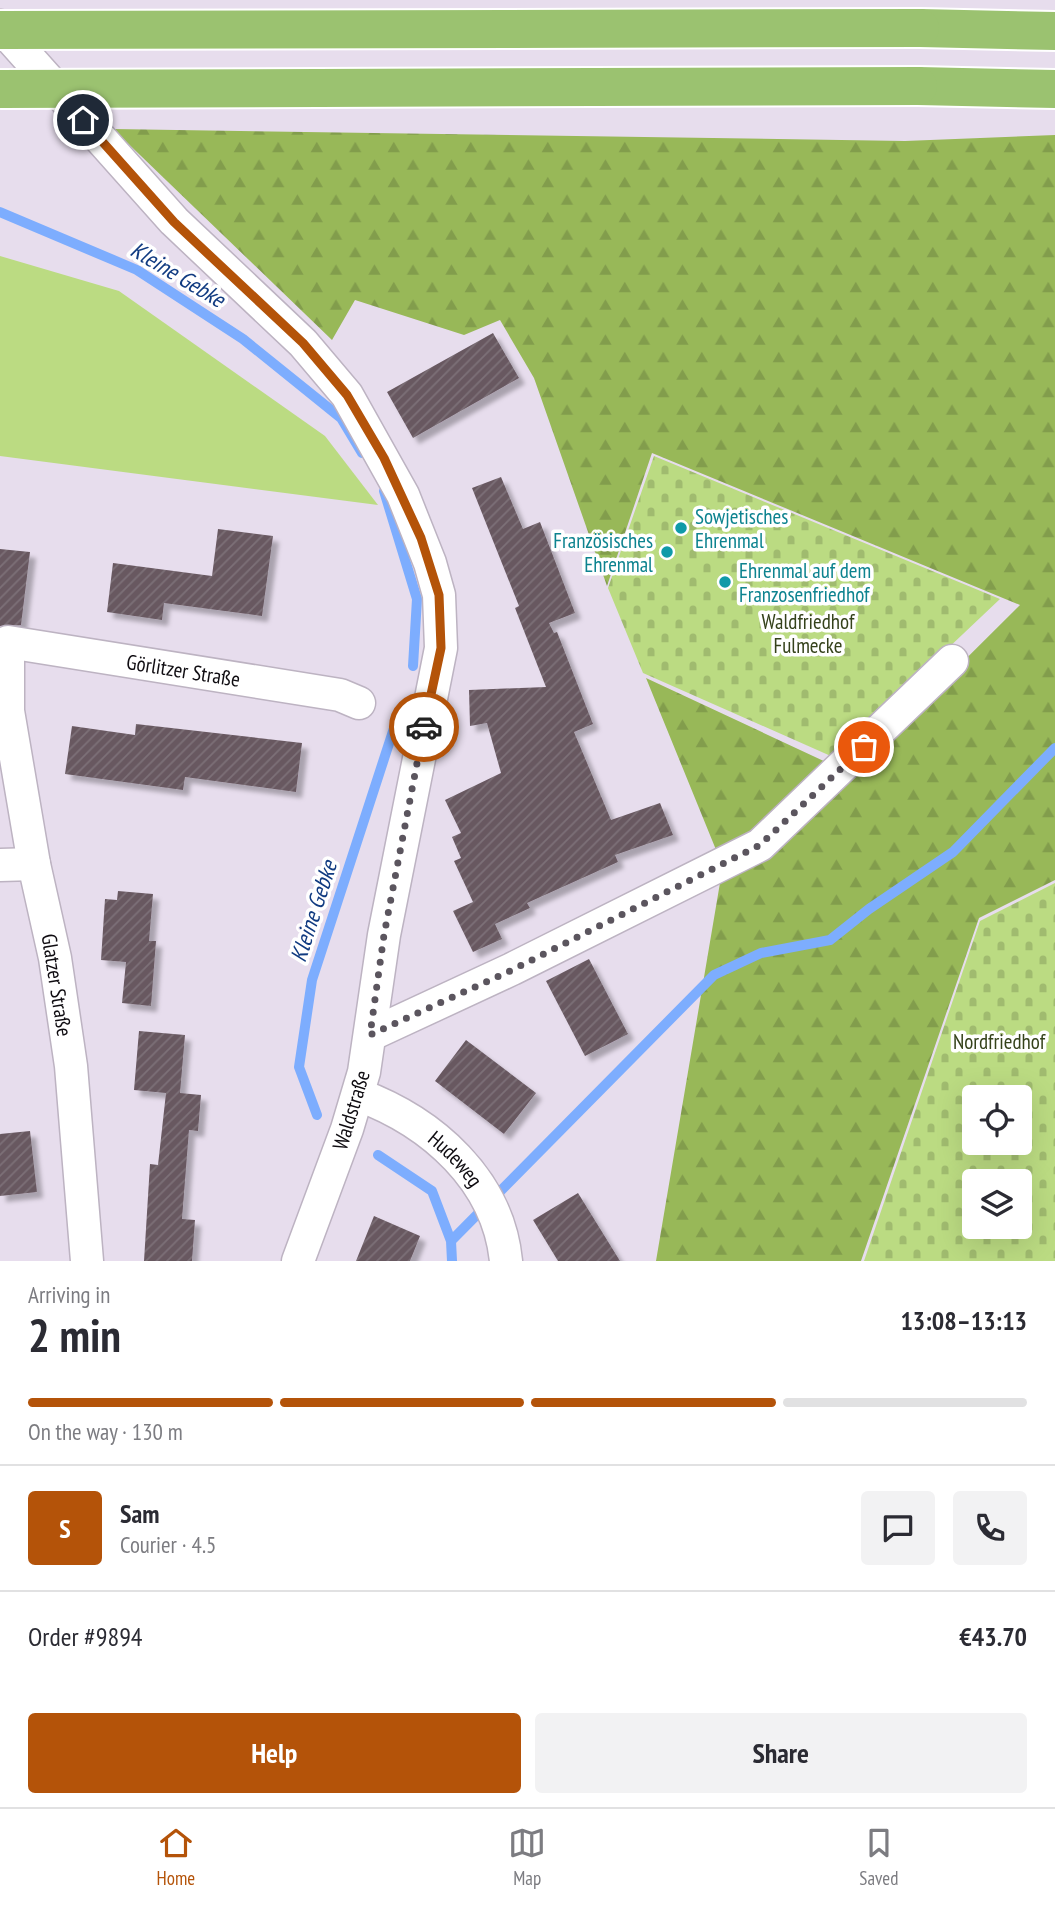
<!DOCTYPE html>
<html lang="en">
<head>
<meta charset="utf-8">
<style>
  body { margin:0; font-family:"PT Sans Narrow",sans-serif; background:#f2f2f3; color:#2b2b33; height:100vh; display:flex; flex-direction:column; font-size:26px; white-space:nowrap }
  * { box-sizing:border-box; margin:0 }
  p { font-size:23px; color:#7c7c81 }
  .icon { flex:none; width:38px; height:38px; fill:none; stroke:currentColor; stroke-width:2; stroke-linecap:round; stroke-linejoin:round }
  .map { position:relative; height:1261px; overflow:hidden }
  .details { display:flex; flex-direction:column; background:#fff; flex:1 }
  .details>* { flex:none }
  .buttons { position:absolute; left:962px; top:1085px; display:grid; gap:14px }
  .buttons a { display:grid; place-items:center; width:70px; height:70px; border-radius:7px; background:#fff; box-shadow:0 7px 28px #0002; font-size:35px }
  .pin { position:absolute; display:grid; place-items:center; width:60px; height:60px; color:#fff; margin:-30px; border:4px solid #fff; border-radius:50%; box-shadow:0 2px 7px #0007 }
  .courier { position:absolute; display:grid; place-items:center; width:70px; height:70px; margin:-35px; border:5px solid #b45309; border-radius:50%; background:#fff; color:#222; box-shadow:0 2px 9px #0007 }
  .overview em { font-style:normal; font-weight:700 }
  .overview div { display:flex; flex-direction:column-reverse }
  .overview { display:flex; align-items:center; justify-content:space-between; height:119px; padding:0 28px }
  h1 { font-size:46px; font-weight:700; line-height:52px }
  .bar { display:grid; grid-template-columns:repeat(4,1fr); gap:10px 7px; align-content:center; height:84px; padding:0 28px }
  .bar i { height:9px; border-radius:5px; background:#e1e1e2 }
  .bar .current { background:#b45309 }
  .bar p { grid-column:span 4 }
  .line { display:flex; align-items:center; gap:18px; padding:0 28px; border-top:2px solid #e1e1e2 }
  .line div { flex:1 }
  .round { display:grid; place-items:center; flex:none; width:74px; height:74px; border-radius:7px; background:#f2f2f3 }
  .cta { display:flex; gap:14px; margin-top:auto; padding:14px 28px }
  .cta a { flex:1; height:80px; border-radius:7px; background:#b45309; color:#fff; font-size:28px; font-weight:700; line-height:80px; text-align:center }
  .cta a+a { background:#f2f2f3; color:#2b2b33 }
  .tab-bar { display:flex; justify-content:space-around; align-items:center; height:98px; border-top:2px solid #e1e1e2; background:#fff; font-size:19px; color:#7c7c81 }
  .tab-bar a { display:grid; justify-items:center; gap:4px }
  .tab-bar .current { color:#b45309 }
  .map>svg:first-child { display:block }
  .grass { fill:#bbdb82 }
  .forest { fill:url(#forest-firs) }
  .cemetery { fill:url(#cemetery-stones); fill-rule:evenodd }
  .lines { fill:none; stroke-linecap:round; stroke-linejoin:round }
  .stream { stroke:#7dadfe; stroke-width:10 }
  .building { fill:url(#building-hatch); filter:url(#shadow) }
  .minor-casing { stroke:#bdb3c2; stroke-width:35 }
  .motorway-casing { stroke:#fff; stroke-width:42 }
  .minor { stroke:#fff; stroke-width:32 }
  .motorway { stroke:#9bc270; stroke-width:38 }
  .motorway-bridge-casing { stroke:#fff; stroke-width:42; stroke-linecap:butt }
  .motorway-bridge { stroke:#9bc270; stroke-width:38 }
  .done { stroke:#5b555e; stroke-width:7; stroke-dasharray:0 12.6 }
  .route { stroke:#b45309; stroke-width:9 }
  .culture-dot { fill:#0f9aa8; stroke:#fff; stroke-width:2.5 }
  .labels { text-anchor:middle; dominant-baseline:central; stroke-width:7; stroke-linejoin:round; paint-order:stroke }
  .culture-label { font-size:21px; fill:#0d838f; stroke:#fff; text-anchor:start }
  .park-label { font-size:21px; fill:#35421b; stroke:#fff }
  .street-label { font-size:21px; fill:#0f0c11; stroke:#fff }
  .water-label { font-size:23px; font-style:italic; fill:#113b81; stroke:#fff }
</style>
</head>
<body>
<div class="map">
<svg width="1055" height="1261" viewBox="0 0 1055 1261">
  <defs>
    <pattern id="forest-firs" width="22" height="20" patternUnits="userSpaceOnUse" patternTransform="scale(1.75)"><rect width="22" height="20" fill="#98b858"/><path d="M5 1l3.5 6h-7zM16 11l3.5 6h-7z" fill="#829d4c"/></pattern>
    <pattern id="cemetery-stones" width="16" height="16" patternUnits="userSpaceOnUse" patternTransform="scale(1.75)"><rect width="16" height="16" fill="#bbdb82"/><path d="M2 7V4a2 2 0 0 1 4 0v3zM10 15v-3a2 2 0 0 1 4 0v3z" fill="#a0bb6f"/></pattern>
    <pattern id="building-hatch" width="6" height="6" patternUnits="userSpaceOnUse" patternTransform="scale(1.75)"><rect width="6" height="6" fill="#685861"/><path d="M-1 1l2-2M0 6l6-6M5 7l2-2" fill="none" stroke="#7c7077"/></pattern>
    <filter id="shadow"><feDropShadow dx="6" dy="6" stdDeviation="2" flood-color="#0004"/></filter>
  </defs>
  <rect width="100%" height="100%" fill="#e7dded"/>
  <path class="grass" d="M0 256 119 291 325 436 378 505 0 456Z"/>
  <path class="forest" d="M113 129 905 141 1055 135V880L979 918 861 1261H656L722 871 721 862 646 678 828 763 844 780 1020 605 652 453 607 586 534 378 500 320 464 335 355 300 332 340Z"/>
  <path class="cemetery" d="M654 456 1000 599 833 757 643 673 608 588Z
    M1055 883V1261H864L980 921ZM975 1097H1020V1143H975ZM975 1181H1020V1227H975Z"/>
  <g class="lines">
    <path class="stream" d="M0 212 137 270 243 339 341 418 362 453
      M384 491 417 599 413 666
      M317 1115 299 1067 312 980 396 722
      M378 1155 432 1191 451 1241 452 1261
      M451 1241 714 975 761 953 830 940 869 909 953 852 1055 748"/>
  </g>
  <path class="building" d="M493 333 519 378 413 438 387 392Z
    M501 477 523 529 540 522 575 613 549 623 554 633 557 632 593 724 574 732 611 820 660 803 673 835 615 855 618 862 527 903 530 908 495 924 502 939 473 952 453 911 473 902 454 861 461 858 452 837 461 833 445 800 501 773 487 723 470 726 469 690 546 687 515 608 519 606 472 488Z
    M218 529 273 536 262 616 164 603 162 620 107 612 113 563 212 576Z
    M0 549 30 552 21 625 0 626Z
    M136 724 302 743 296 792 185 777 183 790 65 774 72 726 135 735Z
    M118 891 153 894 149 941H156L151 1006 122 1003 126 962 101 960 105 899 117 900Z
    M589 959 628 1034 585 1056 546 981Z
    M139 1031 185 1035 180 1093 201 1095 198 1131 189 1130 182 1219 195 1220 192 1261H144L150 1164 158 1165 166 1093 134 1090Z
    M466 1040 536 1093 504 1134 435 1081Z
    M30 1131 37 1192 0 1196V1134Z
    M578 1193 620 1261H558L533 1220Z
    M374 1216 420 1236 410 1261H356Z"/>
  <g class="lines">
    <g class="minor-casing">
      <g id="minor">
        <path d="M0 26 174 221 303 343 347 395 403 495 430 563 439 595 441 648 384 935 364 1072 347 1129 298 1261"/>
        <path d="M0 865 34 864"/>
        <path d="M370 1035 512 969 760 845 952 661"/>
        <path id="s1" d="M359 1095C432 1122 498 1180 506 1261"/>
        <path id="s2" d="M87 1261 71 1066 55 958 34 864 8 711V642L340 695 359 703"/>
      </g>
    </g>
    <g class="motorway-casing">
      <path id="motorway" d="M920 28 1055 31
        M918 86 1055 89"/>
    </g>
    <use href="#minor" class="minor"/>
    <use href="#motorway" class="motorway"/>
    <g class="motorway-bridge-casing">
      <path id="motorway-bridge" d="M0 30 920 28
        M0 89 918 86"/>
    </g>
    <use href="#motorway-bridge" class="motorway-bridge"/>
  </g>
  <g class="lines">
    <path class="done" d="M424 727 384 935 370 1035 512 970 760 845 864 747"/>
    <path class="route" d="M83 120 174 222 303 343 347 395 384 458 421 538 439 595 441 648 424 727"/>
  </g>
  <g class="culture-dot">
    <circle cx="681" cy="528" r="7"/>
    <circle cx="667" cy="552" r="7"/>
    <circle cx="725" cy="582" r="7"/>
  </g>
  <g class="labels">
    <g class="culture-label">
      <text x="695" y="516">Sowjetisches<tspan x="695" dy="24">Ehrenmal</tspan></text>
      <text x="653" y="540" text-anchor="end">Französisches<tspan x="653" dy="24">Ehrenmal</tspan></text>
      <text x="739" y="570">Ehrenmal auf dem<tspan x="739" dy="24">Franzosenfriedhof</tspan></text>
    </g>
    <g class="park-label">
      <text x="808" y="621">Waldfriedhof<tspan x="808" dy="24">Fulmecke</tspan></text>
      <text x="999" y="1041">Nordfriedhof</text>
    </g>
    <g class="street-label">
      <text stroke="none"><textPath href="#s2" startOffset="803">Görlitzer Straße</textPath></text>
      <text transform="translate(57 985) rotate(81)">Glatzer Straße</text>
      <text transform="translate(351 1110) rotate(-73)">Waldstraße</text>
      <text stroke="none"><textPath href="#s1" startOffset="117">Hudeweg</textPath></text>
    </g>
    <g class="water-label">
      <text transform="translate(178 274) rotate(31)">Kleine Gebke</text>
      <text transform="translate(313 911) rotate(-72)">Kleine Gebke</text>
    </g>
  </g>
</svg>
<div class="buttons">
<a><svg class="icon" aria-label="locate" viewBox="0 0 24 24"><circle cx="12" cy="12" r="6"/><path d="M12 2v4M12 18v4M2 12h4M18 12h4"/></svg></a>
<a><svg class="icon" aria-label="layers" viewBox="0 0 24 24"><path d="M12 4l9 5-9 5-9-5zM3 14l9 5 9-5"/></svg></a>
</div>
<div class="pin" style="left:864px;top:747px;background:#ea580c"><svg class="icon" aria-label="bag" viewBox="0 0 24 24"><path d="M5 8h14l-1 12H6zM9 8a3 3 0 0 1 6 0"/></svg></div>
<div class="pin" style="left:83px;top:120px;background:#1f2937"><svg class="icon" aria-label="home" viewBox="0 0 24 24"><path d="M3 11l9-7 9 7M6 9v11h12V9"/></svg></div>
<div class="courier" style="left:424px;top:727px"><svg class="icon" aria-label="car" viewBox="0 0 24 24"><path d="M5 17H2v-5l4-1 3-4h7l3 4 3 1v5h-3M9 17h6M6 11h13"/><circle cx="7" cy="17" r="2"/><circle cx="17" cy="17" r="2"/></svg></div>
</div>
<section class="details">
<div class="overview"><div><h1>2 min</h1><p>Arriving in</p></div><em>13:08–13:13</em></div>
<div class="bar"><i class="current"></i><i class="current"></i><i class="current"></i><i></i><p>On the way · 130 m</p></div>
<div class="line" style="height:126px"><b class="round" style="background:#b45309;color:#fff">S</b><div><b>Sam</b><p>Courier · 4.5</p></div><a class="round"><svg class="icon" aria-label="chat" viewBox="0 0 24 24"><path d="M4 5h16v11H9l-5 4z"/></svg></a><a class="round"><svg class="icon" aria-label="phone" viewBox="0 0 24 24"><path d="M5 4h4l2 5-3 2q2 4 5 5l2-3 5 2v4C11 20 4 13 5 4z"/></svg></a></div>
<div class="line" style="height:91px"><div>Order #9894</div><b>€43.70</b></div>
<div class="cta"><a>Help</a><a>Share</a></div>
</section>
<nav class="tab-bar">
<a class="current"><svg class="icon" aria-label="home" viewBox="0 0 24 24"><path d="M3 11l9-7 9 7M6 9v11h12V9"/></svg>Home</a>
<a><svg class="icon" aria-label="map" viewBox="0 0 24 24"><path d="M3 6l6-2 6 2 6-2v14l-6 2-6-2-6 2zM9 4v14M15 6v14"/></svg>Map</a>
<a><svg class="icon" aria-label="saved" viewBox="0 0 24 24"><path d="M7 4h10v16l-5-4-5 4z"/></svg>Saved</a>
</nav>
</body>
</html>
